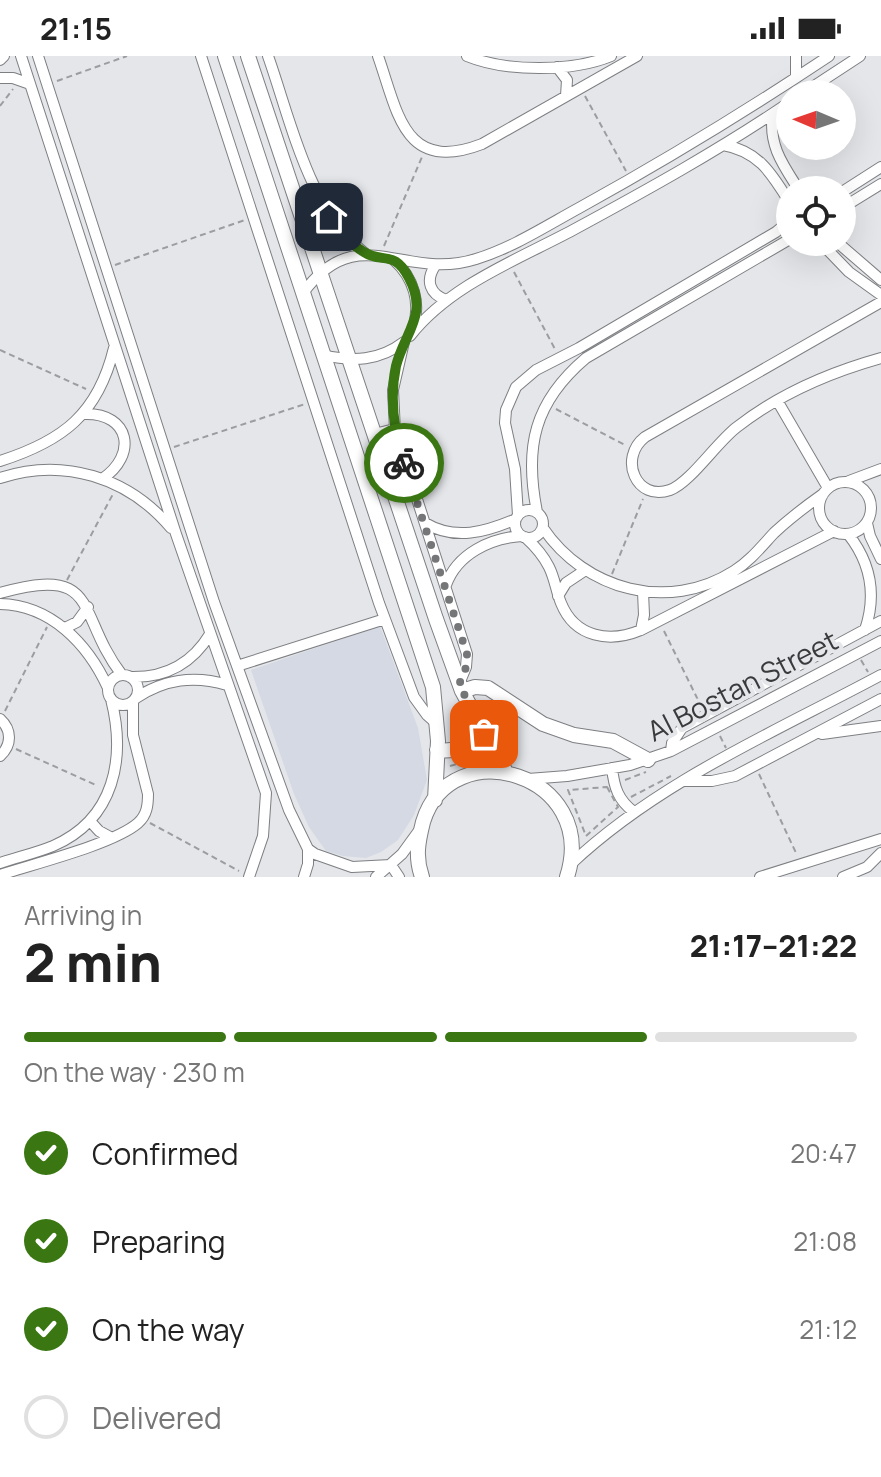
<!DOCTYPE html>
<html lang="en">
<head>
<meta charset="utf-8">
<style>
  body { margin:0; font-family:Manrope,sans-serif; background:#f6f6f6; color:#222; height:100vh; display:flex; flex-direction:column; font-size:30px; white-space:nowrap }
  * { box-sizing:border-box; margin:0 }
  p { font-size:26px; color:#767676 }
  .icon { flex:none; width:44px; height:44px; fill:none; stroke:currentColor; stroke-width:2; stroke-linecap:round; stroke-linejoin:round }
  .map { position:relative; height:821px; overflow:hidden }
  .sheet { display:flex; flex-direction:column; background:#fff; flex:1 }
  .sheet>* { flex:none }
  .needle { width:52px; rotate:272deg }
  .fabs { position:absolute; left:776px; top:24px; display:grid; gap:16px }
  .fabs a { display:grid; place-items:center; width:80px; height:80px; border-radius:50%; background:#fff; box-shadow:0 8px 32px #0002; font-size:40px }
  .pin { position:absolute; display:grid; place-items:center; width:68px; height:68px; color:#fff; margin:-34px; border-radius:16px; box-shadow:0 4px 12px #0006 }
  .courier { position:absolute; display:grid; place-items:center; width:80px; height:80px; margin:-40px; border:6px solid #3a7712; border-radius:50%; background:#fff; color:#222; box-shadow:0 2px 10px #0007 }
  .overview em { font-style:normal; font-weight:800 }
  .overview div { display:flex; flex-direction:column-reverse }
  .overview { display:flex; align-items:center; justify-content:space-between; height:136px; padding:0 24px }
  h1 { font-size:52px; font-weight:800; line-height:60px }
  .bar { display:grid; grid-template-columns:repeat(4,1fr); gap:12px 8px; align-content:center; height:96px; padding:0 24px }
  .bar i { height:10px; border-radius:6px; background:#e0e0e0 }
  .bar .on { background:#3a7712 }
  .bar p { grid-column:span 4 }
  ol { padding:0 24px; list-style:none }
  li { display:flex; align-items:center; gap:24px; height:88px }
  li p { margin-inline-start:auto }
  li .icon { padding:8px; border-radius:50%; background:#3a7712; color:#fff; stroke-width:4 }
  li:last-child { color:#767676 }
  li i { width:44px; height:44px; border:4px solid #e0e0e0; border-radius:50% }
  .status { display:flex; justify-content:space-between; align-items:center; height:56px; padding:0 40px; background:#fff; direction:ltr }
  .status svg { height:22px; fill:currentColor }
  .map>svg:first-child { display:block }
  .built { fill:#d4d9e3 }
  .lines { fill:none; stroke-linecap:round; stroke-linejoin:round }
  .minor-casing { stroke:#7d7f82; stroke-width:12 }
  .major-casing { stroke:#7d7f82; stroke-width:16 }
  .path { stroke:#9b9d9f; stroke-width:2; stroke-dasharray:6 4; stroke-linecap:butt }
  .minor { stroke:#fff; stroke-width:10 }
  .major { stroke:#fff; stroke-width:14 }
  .done { stroke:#757678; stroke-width:8; stroke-dasharray:0 14.4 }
  .route { stroke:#3a7712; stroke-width:10 }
  .labels { text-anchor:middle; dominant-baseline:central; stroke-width:8; stroke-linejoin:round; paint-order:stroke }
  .street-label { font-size:28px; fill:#393a3b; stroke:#e4e6ea }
</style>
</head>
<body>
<div class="status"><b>21:15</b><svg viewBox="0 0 49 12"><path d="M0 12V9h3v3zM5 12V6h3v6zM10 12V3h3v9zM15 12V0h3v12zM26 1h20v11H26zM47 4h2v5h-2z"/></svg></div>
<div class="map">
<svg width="881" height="821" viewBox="0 0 881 821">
  <rect width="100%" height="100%" fill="#e4e6ea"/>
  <path class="built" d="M380 570 418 672 427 724 414 759 398 784 381 796 366 802 343 800 326 795 309 771 294 738 251 614Z"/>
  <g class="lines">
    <g class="minor-casing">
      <path id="minor" d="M21 0 176 478 266 737 263 780 249 821
        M38 0 214 546 289 754 308 793 315 798 352 811 391 809 399 821
        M201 0 379 547 414 641 427 659 436 667
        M268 0C292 68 308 153 367 199
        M378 0C398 57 404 118 482 88L637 0
        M467 0C506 16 572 16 611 0
        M0 4 4 0
        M557 11 567 24 566 40
        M796 21V0
        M0 22H13L30 28
        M802 38 860 0
        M773 58C768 89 783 109 799 134
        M723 89C759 95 772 118 790 147
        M842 136 881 111
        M842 152 881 128
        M820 186 849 216 881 239
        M837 186 881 224
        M394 204C414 222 421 247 413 273
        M435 210C425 225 430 238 446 244
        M303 237C358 162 403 226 476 203 512 192 546 170 579 152 664 105 748 54 829 0
        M881 246 645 381C618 402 636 446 670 434 690 427 717 386 737 371 778 339 831 316 881 302
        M410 280C450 229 517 204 573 174 647 134 721 93 790 46
        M404 286 393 334 395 375 467 598 466 611 459 628
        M323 299C353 306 379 305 404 286
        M778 346 828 432
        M85 358C130 357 138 399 102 423
        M0 405C63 385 98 358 114 292
        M0 422C63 401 128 421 171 472
        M849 425 881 413
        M819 452a26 26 0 1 1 52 0a26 26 0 1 1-52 0Z
        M515 468a14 14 0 1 1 28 0a14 14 0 1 1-28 0Z
        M537 456C524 391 534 346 586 302L790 183
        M518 459 515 413 505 367 506 354 516 331 536 314 579 292 776 176 790 164
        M425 467C455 485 486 476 516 463
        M867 467 870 480 881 503
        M543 472C585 534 668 557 734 515 750 505 761 491 774 477 789 463 806 450 823 438
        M848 478C871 507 877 538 865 574
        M525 481C535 490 543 499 549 511 555 523 556 535 561 547 575 582 610 587 641 574L834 475
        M446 529C457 498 490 482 522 480
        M0 537C102 508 75 558 122 619
        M558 540 566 527 584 515
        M0 548C51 549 88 588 108 632
        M65 572 77 566 88 551
        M641 574 644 559 643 536
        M237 610 385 563
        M108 634a15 15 0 1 1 30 0a15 15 0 1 1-30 0Z
        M130 621C165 622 192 608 210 578
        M136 642C165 623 194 619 227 629
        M0 663C12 674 12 689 0 700
        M822 678 881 670
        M671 695 672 687 682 672 881 565
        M612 712C614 731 618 744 634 756
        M528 723 567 720 630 709 671 695 881 585
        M684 725H712L735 720 881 643
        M90 765 99 775 110 781
        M0 807C18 801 36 797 53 790 115 763 126 702 111 643
        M571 808C659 725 775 676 881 619
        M0 819C33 808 114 788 138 767 147 759 148 749 148 738L133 679V646
        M304 821 308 808V793
        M376 821 402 798 418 776
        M760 821 881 783
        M843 821 867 811 881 797"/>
    </g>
    <g class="major-casing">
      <path id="major" d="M225 0 433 631 438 685 435 744
        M248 0 436 563 462 635 506 716
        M301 156 322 149
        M375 380 395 375
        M462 635 475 631 488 632 543 668 574 679 613 685 648 704
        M437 694C457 696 469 691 484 678
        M422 821C415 801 418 786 423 766 451 674 600 718 567 821"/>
    </g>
    <path class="path" d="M57 25 127 0
      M585 40 626 115
      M0 50 13 33
      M384 190 422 101
      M115 209 245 164
      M514 216 556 295
      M0 294 86 333
      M556 353 625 389
      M174 391 305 348
      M612 518 643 443
      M67 524 113 438
      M664 575 702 652
      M861 604 868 616
      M5 655 47 571
      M720 680 726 692
      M16 693 98 730
      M450 710 486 700
      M759 718 797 799
      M625 724 646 716
      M607 731 618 751 586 780 568 734Z
      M631 741 671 720
      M150 767 239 815"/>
    <use href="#minor" class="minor"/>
    <use href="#major" class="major"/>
  </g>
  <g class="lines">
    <path class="done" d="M404 407 467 598 465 617 459 628 484 678"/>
    <path class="route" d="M329 161C339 174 350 188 364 196 382 208 394 193 409 222 429 259 404 277 396 310 389 343 394 376 404 407"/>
  </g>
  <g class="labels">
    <g class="street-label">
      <text transform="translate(742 629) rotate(-27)">Al Bostan Street</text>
    </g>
  </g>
</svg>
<div class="fabs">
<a><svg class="needle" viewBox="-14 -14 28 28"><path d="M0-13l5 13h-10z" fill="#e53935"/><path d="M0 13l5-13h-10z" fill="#767676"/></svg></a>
<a><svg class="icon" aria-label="locate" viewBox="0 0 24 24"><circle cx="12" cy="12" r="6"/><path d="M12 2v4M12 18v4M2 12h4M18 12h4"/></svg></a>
</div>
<div class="pin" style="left:484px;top:678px;background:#ea580c"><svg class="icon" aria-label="bag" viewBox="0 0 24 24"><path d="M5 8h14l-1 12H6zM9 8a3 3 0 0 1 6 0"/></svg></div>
<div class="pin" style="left:329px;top:161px;background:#1f2937"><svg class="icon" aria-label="home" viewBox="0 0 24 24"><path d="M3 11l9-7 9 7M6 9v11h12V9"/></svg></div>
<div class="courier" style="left:404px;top:407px"><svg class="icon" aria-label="bike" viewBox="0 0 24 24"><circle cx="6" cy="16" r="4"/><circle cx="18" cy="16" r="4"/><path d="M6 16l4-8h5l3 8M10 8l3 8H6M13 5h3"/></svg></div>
</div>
<section class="sheet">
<div class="overview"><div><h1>2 min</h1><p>Arriving in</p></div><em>21:17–21:22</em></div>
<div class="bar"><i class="on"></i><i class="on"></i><i class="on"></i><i></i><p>On the way · 230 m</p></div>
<ol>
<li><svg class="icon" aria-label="check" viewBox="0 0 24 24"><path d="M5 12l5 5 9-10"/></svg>Confirmed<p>20:47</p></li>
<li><svg class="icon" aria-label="check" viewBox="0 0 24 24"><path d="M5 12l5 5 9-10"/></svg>Preparing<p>21:08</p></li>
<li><svg class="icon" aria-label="check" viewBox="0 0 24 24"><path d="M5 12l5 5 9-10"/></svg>On the way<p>21:12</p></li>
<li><i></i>Delivered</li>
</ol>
</section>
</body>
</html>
